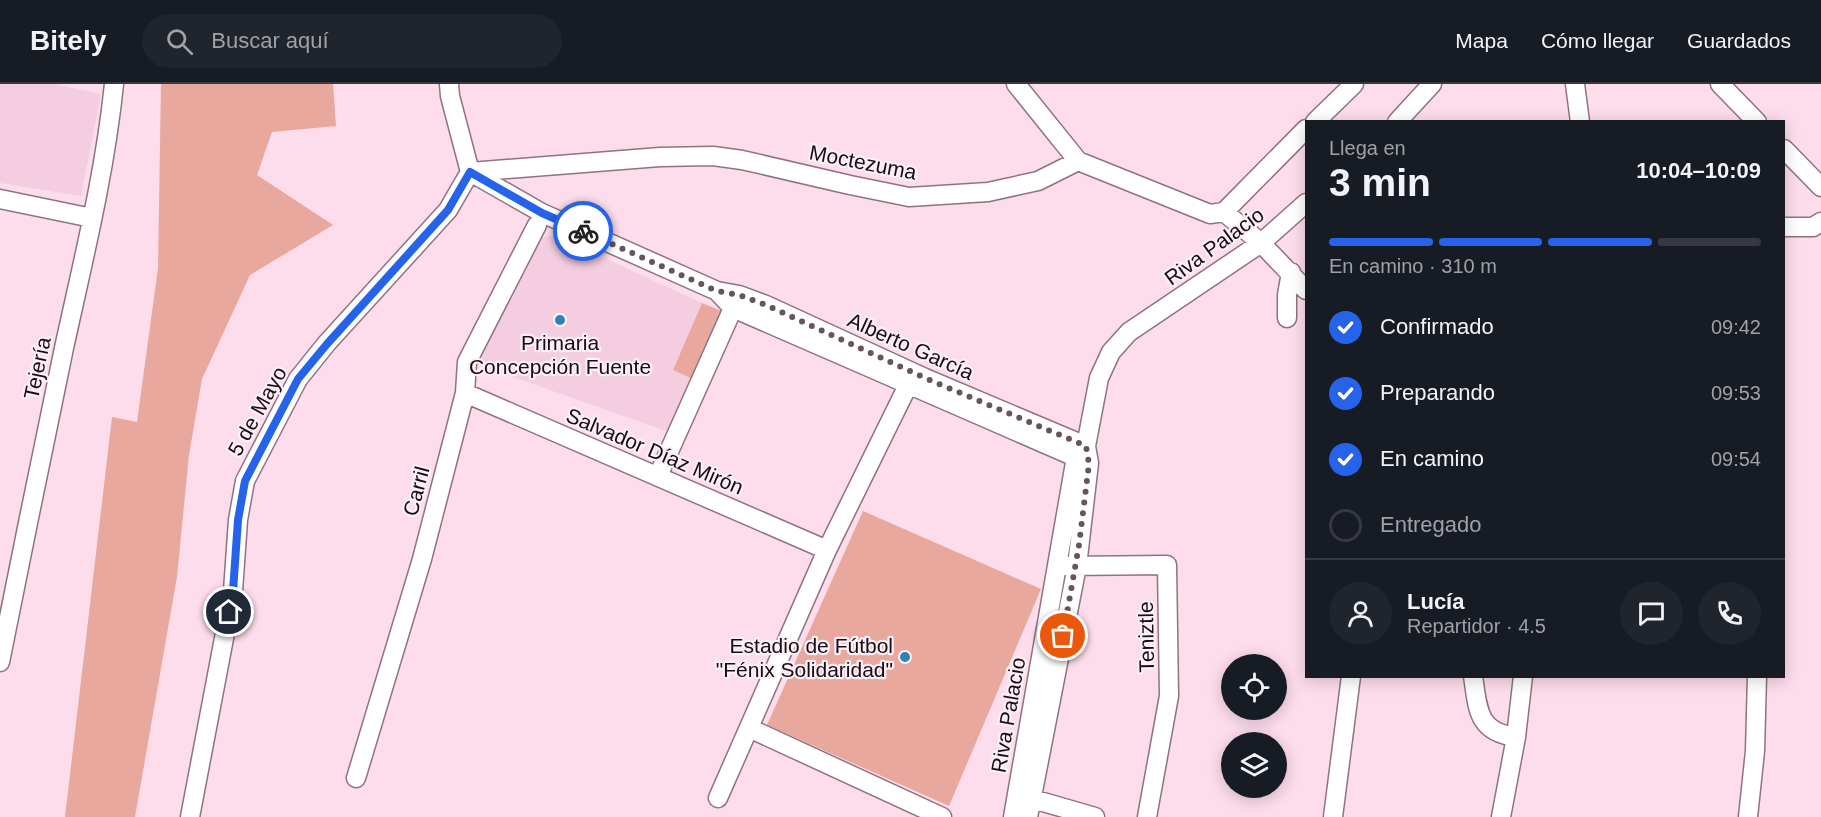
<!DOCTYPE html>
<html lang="es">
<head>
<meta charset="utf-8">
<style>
  body { margin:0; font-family:Helvetica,sans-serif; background:#20242c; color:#f1f3f6; height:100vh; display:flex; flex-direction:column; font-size:22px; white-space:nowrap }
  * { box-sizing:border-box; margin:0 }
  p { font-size:20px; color:#9ea1a6 }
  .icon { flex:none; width:33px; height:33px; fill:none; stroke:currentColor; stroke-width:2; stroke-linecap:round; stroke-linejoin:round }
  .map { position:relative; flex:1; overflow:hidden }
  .panel { position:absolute; left:1305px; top:36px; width:480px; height:558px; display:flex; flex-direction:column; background:#171b24; border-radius:0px; box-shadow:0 3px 15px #0003 }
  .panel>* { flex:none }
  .tools { position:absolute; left:1221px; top:570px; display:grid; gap:12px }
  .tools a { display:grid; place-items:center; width:66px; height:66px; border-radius:50%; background:#171b24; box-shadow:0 3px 15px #0003; font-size:30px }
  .pin { position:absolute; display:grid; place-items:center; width:51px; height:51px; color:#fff; margin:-26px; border:3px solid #fff; border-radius:50%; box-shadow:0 2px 6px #0007 }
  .courier { position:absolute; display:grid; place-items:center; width:60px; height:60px; margin:-30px; border:4px solid #2563eb; border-radius:50%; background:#fff; color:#222; box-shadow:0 2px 8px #0007 }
  .overview em { font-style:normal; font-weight:700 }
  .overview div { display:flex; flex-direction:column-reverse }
  .overview { display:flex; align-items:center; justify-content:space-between; height:102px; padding:0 24px }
  h1 { font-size:39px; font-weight:700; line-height:45px }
  .bar { display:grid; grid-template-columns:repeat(4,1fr); gap:9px 6px; align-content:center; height:72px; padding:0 24px }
  .bar i { height:8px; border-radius:4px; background:#363941 }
  .bar .active { background:#2563eb }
  .bar p { grid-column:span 4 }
  .line { display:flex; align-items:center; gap:15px; padding:0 24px; border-top:2px solid #363941 }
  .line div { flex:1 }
  .round { display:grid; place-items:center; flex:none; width:63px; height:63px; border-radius:32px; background:#20242c }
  ol { padding:0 24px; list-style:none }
  li { display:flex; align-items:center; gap:18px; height:66px }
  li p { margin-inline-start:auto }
  li .icon { padding:6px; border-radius:50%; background:#2563eb; color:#fff; stroke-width:4 }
  li:last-child { color:#9ea1a6 }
  li i { width:33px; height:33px; border:3px solid #363941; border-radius:50% }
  header { display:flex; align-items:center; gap:36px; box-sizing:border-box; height:84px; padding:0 30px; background:#171b24; border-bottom:2px solid #363941 }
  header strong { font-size:28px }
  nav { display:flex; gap:33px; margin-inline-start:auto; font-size:21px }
  .search { width:420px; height:54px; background:#20242c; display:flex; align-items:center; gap:15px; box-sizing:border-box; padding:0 21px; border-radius:33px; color:#9ea1a6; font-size:22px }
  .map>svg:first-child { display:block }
  .built { fill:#f5cde1 }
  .green { fill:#e8a89d }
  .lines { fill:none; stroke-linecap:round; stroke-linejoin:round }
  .minor-casing { stroke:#907281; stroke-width:21 }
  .minor { stroke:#fff; stroke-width:18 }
  .done { stroke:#67555e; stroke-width:6; stroke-dasharray:0 10.8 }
  .route { stroke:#2563eb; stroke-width:8 }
  .poi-dot { fill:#2c85b3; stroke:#fdeff6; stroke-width:2 }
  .labels { text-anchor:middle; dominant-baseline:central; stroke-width:4.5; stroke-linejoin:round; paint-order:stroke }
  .street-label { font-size:21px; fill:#160c11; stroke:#fdeff6 }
  .poi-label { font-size:21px; fill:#160c11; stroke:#fdeff6 }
</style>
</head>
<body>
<header>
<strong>Bitely</strong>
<div class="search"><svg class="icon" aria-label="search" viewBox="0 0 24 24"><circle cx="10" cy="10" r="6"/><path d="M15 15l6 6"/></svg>Buscar aquí</div>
<nav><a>Mapa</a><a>Cómo llegar</a><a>Guardados</a></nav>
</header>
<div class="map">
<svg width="1821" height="733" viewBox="0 0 1821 733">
  <rect width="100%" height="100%" fill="#fddcec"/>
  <path class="built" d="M0 0H54L101 10 81 112 0 99Z
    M556 152 702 219 673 286 695 296 669 348 473 279 530 163 543 153Z"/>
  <path class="green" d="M161 0H333L336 42 272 48 257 91 333 141 250 191 202 295 189 371 177 493 135 733H65L112 333 137 338 158 184Z
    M702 219 724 228 695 296 673 286Z
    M863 427 1041 505 949 722 767 641Z"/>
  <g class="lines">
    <g class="minor-casing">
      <path id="minor" d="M1016 0 1078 77
        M1575 0 1580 38
        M1720 0 1757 38
        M1315 38 1354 0
        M1397 38 1432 0
        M1784 65 1821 103
        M470 88 660 73 713 72 742 76 850 101 909 113 988 108 1038 97 1078 77 1210 130 1224 128 1306 45
        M470 88 542 129 717 207 739 211 766 221 925 294 1086 362
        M0 115 92 134
        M1224 128 1261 159 1306 206
        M1784 143H1813L1821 138
        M717 207 733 224 1089 379
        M1287 234V211L1291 188
        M465 309 827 466
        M658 392 738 213
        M1066 482 1167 481 1169 612 1147 733
        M0 578C21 473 42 369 64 264 83 177 105 89 114 0
        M1473 592C1478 625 1477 648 1516 653
        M749 644 942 733
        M356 694 422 475 465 309 467 278 537 141
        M1019 711 1095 733
        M718 714 827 466 914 289
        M190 733 233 507 238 436 245 397 298 295 327 259 448 126 470 88 450 12 449 0
        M1013 733 1076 373 1083 365
        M1028 733 1077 482 1089 379 1086 362 1099 294 1111 268 1129 248 1261 159 1306 119
        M1333 733 1351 592
        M1501 733 1516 653 1523 592
        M1748 733 1755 667 1757 592"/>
    </g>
    <use href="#minor" class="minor"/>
  </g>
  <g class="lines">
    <path class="done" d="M583 147 717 207 739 211 766 221 925 294 1086 362 1089 380 1079 461 1063 552"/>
    <path class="route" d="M229 528 233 507 238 436 245 397 298 295 327 260 448 126 470 88 542 129 583 147"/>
  </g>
  <g class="poi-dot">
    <circle cx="560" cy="236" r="6"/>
    <circle cx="905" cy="573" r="6"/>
  </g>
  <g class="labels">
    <g class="street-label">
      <text transform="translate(863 78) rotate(11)">Moctezuma</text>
      <text transform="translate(1214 162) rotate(-36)">Riva Palacio</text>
      <text transform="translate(911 262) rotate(24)">Alberto García</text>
      <text transform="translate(37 284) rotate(-78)">Tejería</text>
      <text transform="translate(257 327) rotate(-61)">5 de Mayo</text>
      <text transform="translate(655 367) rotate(23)">Salvador Díaz Mirón</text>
      <text transform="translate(416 407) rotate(-75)">Carril</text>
      <text transform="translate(1146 553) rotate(-91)">Teniztle</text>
      <text transform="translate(1008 631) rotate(-80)">Riva Palacio</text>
    </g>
    <g class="poi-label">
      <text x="560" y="258">Primaria<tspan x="560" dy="24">Concepción Fuente</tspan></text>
      <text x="893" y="561" text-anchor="end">Estadio de Fútbol<tspan x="893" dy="24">"Fénix Solidaridad"</tspan></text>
    </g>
  </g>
</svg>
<div class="tools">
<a><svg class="icon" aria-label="locate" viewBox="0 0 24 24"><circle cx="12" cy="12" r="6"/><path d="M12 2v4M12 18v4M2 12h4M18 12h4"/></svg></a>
<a><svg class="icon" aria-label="layers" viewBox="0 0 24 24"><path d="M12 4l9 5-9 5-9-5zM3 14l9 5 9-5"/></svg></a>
</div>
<div class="pin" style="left:1063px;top:552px;background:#ea580c"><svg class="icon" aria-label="bag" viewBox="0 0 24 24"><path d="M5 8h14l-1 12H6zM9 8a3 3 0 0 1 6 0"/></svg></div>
<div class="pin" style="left:229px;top:528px;background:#1f2937"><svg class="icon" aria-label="home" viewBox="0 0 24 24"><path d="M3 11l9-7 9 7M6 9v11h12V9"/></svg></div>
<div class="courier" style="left:583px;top:147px"><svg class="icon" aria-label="bike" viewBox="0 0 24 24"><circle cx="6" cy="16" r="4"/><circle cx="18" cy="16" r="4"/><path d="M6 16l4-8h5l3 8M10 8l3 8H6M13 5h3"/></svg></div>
<section class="panel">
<div class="overview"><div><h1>3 min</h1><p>Llega en</p></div><em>10:04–10:09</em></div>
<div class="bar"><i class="active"></i><i class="active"></i><i class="active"></i><i></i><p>En camino · 310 m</p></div>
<ol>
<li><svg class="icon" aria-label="check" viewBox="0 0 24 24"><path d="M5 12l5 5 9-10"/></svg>Confirmado<p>09:42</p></li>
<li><svg class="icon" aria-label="check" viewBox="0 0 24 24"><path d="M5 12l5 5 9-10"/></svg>Preparando<p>09:53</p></li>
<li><svg class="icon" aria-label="check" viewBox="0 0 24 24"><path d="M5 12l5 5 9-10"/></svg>En camino<p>09:54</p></li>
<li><i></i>Entregado</li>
</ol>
<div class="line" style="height:108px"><a class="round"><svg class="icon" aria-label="person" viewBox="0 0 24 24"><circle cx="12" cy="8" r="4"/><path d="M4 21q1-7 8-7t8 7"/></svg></a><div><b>Lucía</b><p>Repartidor · 4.5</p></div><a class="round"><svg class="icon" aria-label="chat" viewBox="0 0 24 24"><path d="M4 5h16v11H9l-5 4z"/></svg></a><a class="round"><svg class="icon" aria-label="phone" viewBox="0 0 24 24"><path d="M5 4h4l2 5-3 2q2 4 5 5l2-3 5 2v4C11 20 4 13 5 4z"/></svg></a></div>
</section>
</div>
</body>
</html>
